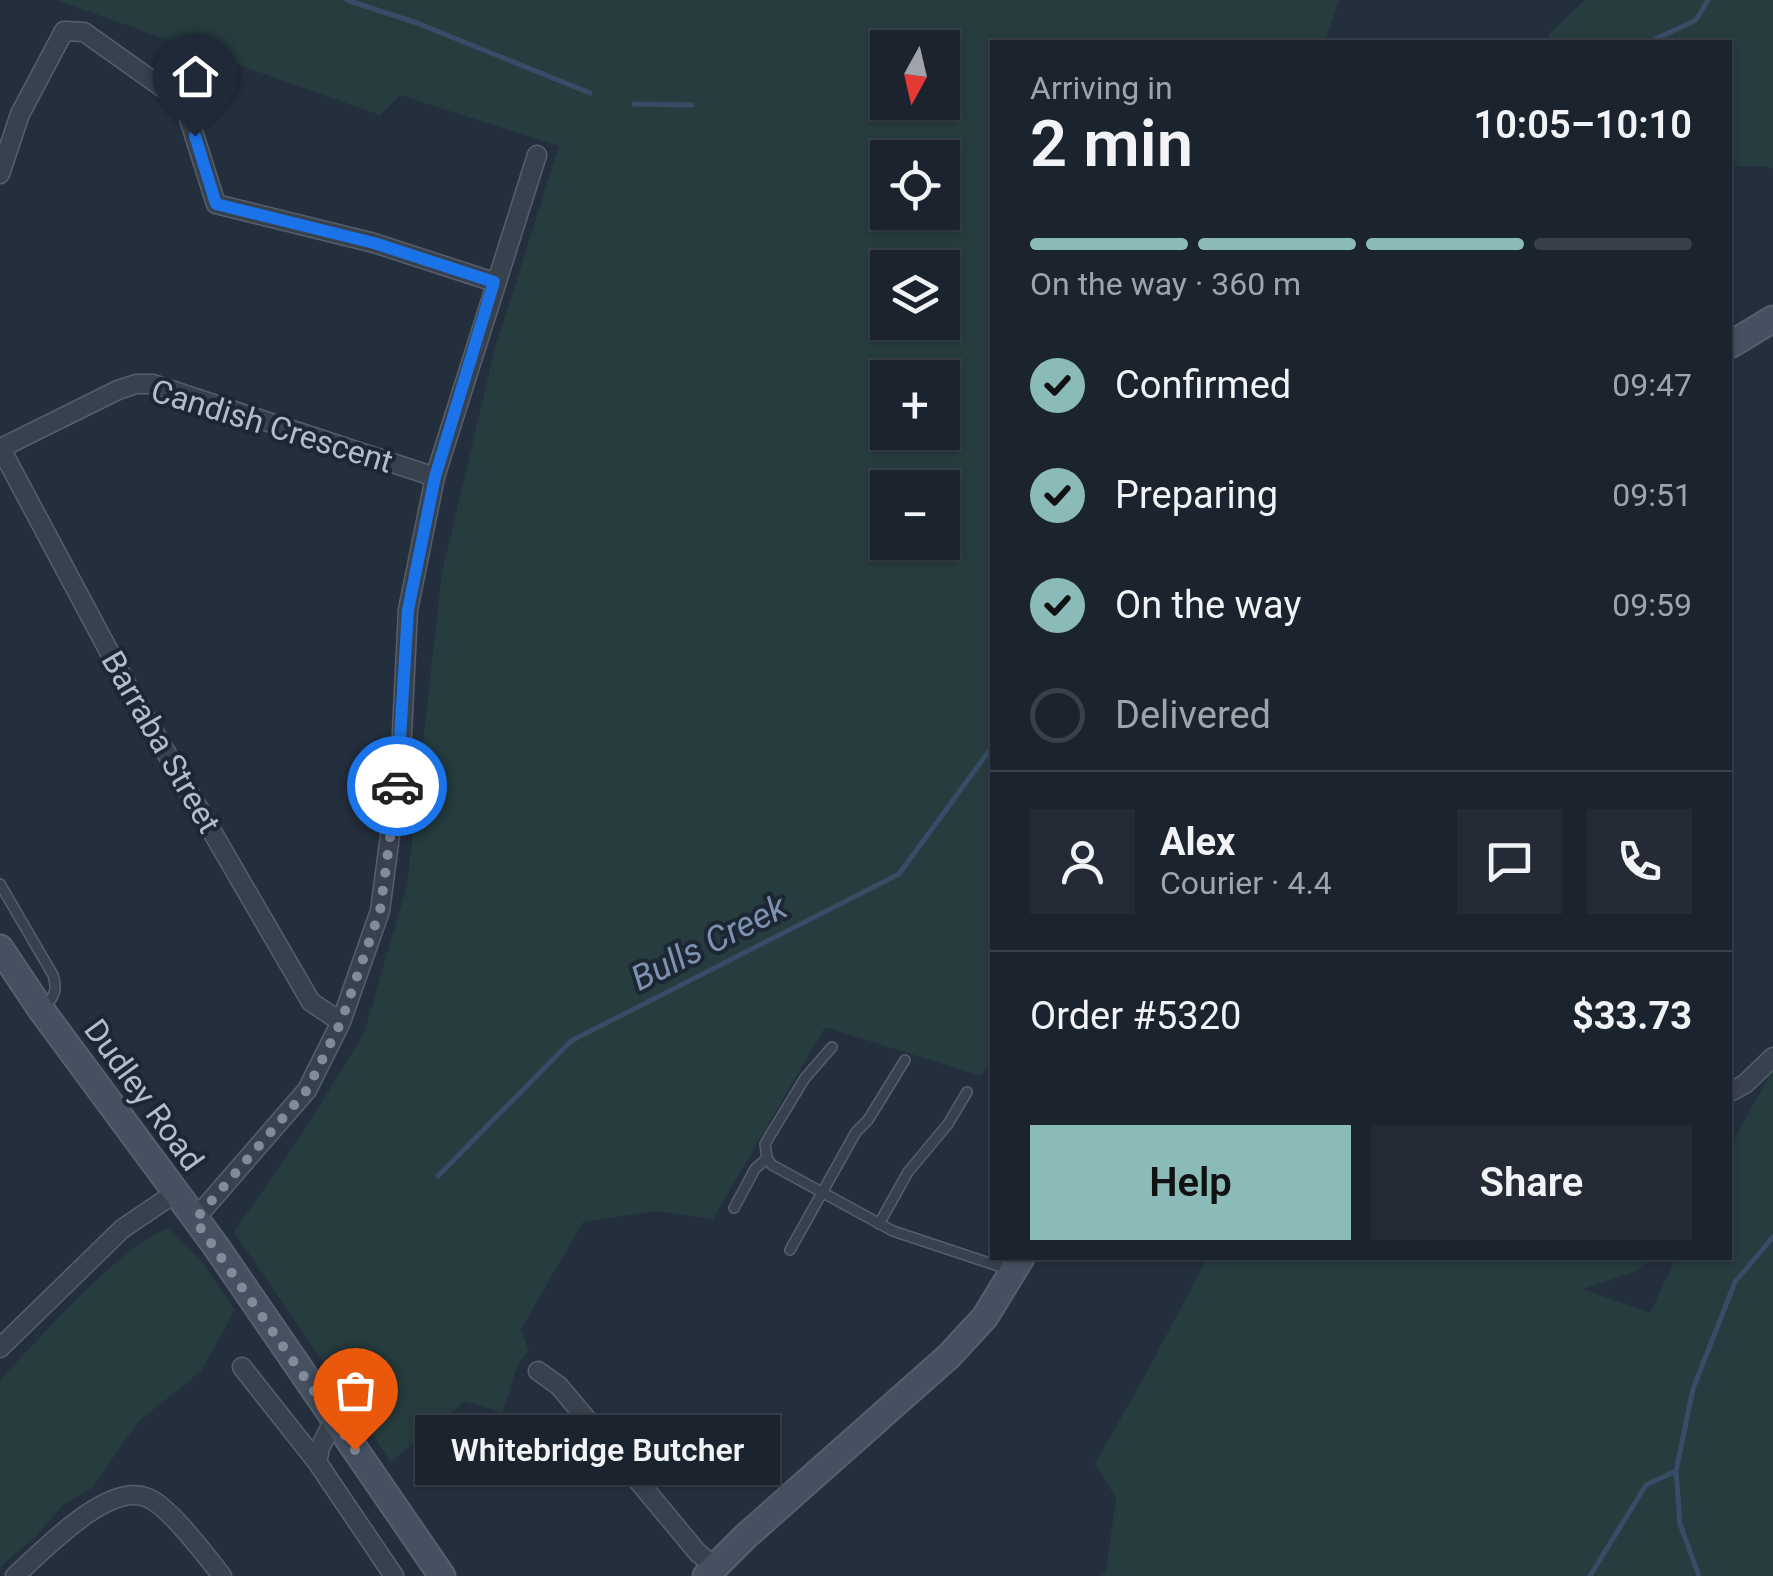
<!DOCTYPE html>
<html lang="en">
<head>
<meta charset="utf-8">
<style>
  body { margin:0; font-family:Roboto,sans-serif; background:#242b36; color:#f1f3f6; height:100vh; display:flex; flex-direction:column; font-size:38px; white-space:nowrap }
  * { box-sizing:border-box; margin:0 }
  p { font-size:32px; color:#a0a4aa }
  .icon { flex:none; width:55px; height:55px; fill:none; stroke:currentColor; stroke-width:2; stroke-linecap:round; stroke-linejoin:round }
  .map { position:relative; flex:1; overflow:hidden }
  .side { position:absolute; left:990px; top:40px; width:742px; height:1220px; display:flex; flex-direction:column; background:#1b232e; border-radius:0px; box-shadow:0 2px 8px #0004,0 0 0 2px #39404a }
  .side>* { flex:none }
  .needle { width:65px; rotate:188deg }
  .fabs { position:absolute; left:870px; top:30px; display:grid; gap:20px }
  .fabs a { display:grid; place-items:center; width:90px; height:90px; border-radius:0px; background:#1b232e; box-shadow:0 2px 8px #0004,0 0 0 2px #39404a; font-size:50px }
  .pin { position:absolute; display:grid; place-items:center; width:85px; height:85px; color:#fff; margin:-102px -42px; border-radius:50% 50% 50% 0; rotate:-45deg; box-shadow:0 0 10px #0007 }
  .pin .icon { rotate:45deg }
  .courier { position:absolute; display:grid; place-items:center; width:100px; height:100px; margin:-50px; border:8px solid #1a73e8; border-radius:50%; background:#fff; color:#222; box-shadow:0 2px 12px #0007 }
  .bubble { position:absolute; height:70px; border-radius:0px; background:#1b232e; box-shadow:0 2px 8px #0004,0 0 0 2px #39404a; font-size:32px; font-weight:600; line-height:70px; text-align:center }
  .head em { font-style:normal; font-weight:600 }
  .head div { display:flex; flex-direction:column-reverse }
  .head { display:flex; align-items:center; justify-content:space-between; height:170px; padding:0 40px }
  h1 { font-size:65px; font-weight:600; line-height:75px }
  .bar { display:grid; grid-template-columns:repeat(4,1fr); gap:15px 10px; align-content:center; height:120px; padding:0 40px }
  .bar i { height:12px; border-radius:8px; background:#39404a }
  .bar .selected { background:#8bbbb9 }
  .bar p { grid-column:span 4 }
  .line { display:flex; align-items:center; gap:25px; padding:0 40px; border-top:2px solid #39404a }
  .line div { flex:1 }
  .round { display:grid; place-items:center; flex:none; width:105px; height:105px; border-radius:0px; background:#242b36 }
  ol { padding:0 40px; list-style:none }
  li { display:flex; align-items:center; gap:30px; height:110px }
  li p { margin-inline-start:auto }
  li .icon { padding:10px; border-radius:50%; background:#8bbbb9; color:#111; stroke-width:4 }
  li:last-child { color:#a0a4aa }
  li i { width:55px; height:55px; border:5px solid #39404a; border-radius:50% }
  .cta { display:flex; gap:20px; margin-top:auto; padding:20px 40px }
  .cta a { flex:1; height:115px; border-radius:0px; background:#8bbbb9; color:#111; font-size:40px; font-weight:600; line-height:115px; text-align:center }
  .cta a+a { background:#242b36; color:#f1f3f6 }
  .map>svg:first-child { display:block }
  .green { fill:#263c3f; fill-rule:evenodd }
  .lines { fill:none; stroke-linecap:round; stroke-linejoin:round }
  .stream { stroke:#394c67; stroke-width:5 }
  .lane-casing { stroke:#565f6c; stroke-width:12 }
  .street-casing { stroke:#565f6c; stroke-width:21 }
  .secondary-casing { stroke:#565f6c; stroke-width:29 }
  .lane { stroke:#38414e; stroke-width:9 }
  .street { stroke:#38414e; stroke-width:18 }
  .secondary { stroke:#465061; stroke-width:25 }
  .done { stroke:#828b98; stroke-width:10; stroke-dasharray:0 18 }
  .route { stroke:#1a73e8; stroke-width:12 }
  .labels { text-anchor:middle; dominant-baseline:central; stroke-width:8; stroke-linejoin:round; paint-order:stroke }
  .street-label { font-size:32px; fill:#b4bcc9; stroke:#1d2633 }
  .water-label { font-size:35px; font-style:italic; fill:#7c92b1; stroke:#1d2633 }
</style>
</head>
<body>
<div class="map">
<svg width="1773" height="1576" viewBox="0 0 1773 1576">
  <rect width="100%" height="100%" fill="#242f3e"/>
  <path class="green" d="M56 0H1339L1325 42H992V1060L981 1076 825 1027 713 1219 656 1211 583 1222 521 1329 529 1351C512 1366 511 1392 502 1413L465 1401 391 1462 234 1232 304 1131 364 1033 407 885 442 573 494 352 559 146 400 95 380 115ZM888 48H942V102H888ZM888 158H942V212H888ZM888 268H942V322H888ZM888 378H942V432H888ZM888 488H942V542H888Z
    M1585 0H1773V169L1766 166H1730V42H1546L1550 33Z
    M1773 1069V1576H1099L1106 1572 1116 1498 1095 1464 1148 1370 1207 1258H1655L1634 1272 1583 1289 1650 1313 1676 1258H1730V1147Z
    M168 1229 199 1258 235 1310 201 1371 138 1422 92 1488 64 1504 36 1536 0 1567V1380C32 1346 128 1238 168 1229Z"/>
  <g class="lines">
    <path class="stream" d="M347 0 417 23 590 93
      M1649 42 1696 20 1708 0
      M634 104 692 105
      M438 1176 571 1041 899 874 992 747
      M1590 1576 1646 1485 1676 1471
      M1699 1576 1680 1524 1676 1471 1693 1389 1735 1282 1773 1237"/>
    <g class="lane-casing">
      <path id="lane" d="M0 884 53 975C58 990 54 996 45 1008
        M832 1047 805 1078 765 1144 767 1158 772 1165 893 1231 1010 1270
        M734 1208 755 1169 767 1158
        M879 1224 908 1172 948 1124 967 1092
        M790 1250 856 1132 868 1120 905 1060"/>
    </g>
    <g class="street-casing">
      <path id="street" d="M0 174 20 114 64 31 84 32 184 103 216 204 374 243 494 282
        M0 447 128 687 311 1002 341 1022
        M1 448 118 390 136 384H153L435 477
        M1730 1092 1745 1084 1773 1057
        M195 1219 307 1090 341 1022 380 911 401 753 408 610 435 477 537 155
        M0 1348 122 1229 175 1193
        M242 1367 317 1462
        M538 1371 559 1386 698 1553 714 1566
        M334 1419 320 1448 317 1462 394 1576
        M15 1576C43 1551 109 1480 148 1498 169 1506 207 1557 222 1576"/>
    </g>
    <g class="secondary-casing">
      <path id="secondary" d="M1730 345 1773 319
        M0 948 42 1011 215 1245 442 1576
        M706 1576 746 1536 949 1356 985 1317 1021 1258"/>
    </g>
    <use href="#lane" class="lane"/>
    <use href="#street" class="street"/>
    <use href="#secondary" class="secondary"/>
  </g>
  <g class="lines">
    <path class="done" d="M355 1450 195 1220 307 1090 341 1022 380 911 397 786"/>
    <path class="route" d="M195 136 216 204 374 243 494 282 435 477 408 610 397 786"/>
  </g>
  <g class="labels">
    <g class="street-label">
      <text transform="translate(272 426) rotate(17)">Candish Crescent</text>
      <text transform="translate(161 742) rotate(60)">Barraba Street</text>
      <text transform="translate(144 1095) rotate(54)">Dudley Road</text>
    </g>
    <g class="water-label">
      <text transform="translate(709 943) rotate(-27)">Bulls Creek</text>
    </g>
  </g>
</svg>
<div class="fabs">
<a><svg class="needle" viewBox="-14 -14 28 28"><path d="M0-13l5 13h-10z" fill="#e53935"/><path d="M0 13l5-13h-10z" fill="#a0a4aa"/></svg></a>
<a><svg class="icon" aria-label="locate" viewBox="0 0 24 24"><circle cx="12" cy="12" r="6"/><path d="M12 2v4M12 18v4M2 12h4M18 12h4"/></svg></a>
<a><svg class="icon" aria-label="layers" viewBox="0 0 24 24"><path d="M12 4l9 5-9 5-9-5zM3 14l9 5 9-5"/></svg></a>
<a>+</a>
<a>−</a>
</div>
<div class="pin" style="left:355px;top:1450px;background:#ea580c"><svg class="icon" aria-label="bag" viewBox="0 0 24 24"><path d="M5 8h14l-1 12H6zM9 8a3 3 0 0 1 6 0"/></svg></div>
<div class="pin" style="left:195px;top:136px;background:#1f2937"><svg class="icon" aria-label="home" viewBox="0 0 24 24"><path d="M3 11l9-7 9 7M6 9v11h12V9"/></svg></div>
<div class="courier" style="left:397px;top:786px"><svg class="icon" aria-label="car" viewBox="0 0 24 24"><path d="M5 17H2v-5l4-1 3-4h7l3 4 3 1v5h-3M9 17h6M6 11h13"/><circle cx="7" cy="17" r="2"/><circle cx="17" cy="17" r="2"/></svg></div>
<div class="bubble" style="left:415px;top:1415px;width:365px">Whitebridge Butcher</div>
<section class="side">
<div class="head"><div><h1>2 min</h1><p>Arriving in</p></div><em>10:05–10:10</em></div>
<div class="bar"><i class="selected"></i><i class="selected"></i><i class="selected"></i><i></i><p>On the way · 360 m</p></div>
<ol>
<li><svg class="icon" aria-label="check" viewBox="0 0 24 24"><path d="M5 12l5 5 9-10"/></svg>Confirmed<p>09:47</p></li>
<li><svg class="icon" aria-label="check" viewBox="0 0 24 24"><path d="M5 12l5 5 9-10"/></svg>Preparing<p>09:51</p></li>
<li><svg class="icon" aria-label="check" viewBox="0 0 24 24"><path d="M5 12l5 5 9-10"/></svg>On the way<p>09:59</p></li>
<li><i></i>Delivered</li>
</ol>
<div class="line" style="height:180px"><a class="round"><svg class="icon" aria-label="person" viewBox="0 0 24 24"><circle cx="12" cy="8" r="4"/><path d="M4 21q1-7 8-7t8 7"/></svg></a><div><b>Alex</b><p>Courier · 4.4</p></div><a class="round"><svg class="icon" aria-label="chat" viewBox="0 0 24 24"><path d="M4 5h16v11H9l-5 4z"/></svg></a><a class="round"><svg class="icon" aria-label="phone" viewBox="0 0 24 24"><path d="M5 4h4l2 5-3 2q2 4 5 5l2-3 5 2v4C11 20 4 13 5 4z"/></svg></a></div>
<div class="line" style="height:130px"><div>Order #5320</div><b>$33.73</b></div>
<div class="cta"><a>Help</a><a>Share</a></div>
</section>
</div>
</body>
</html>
